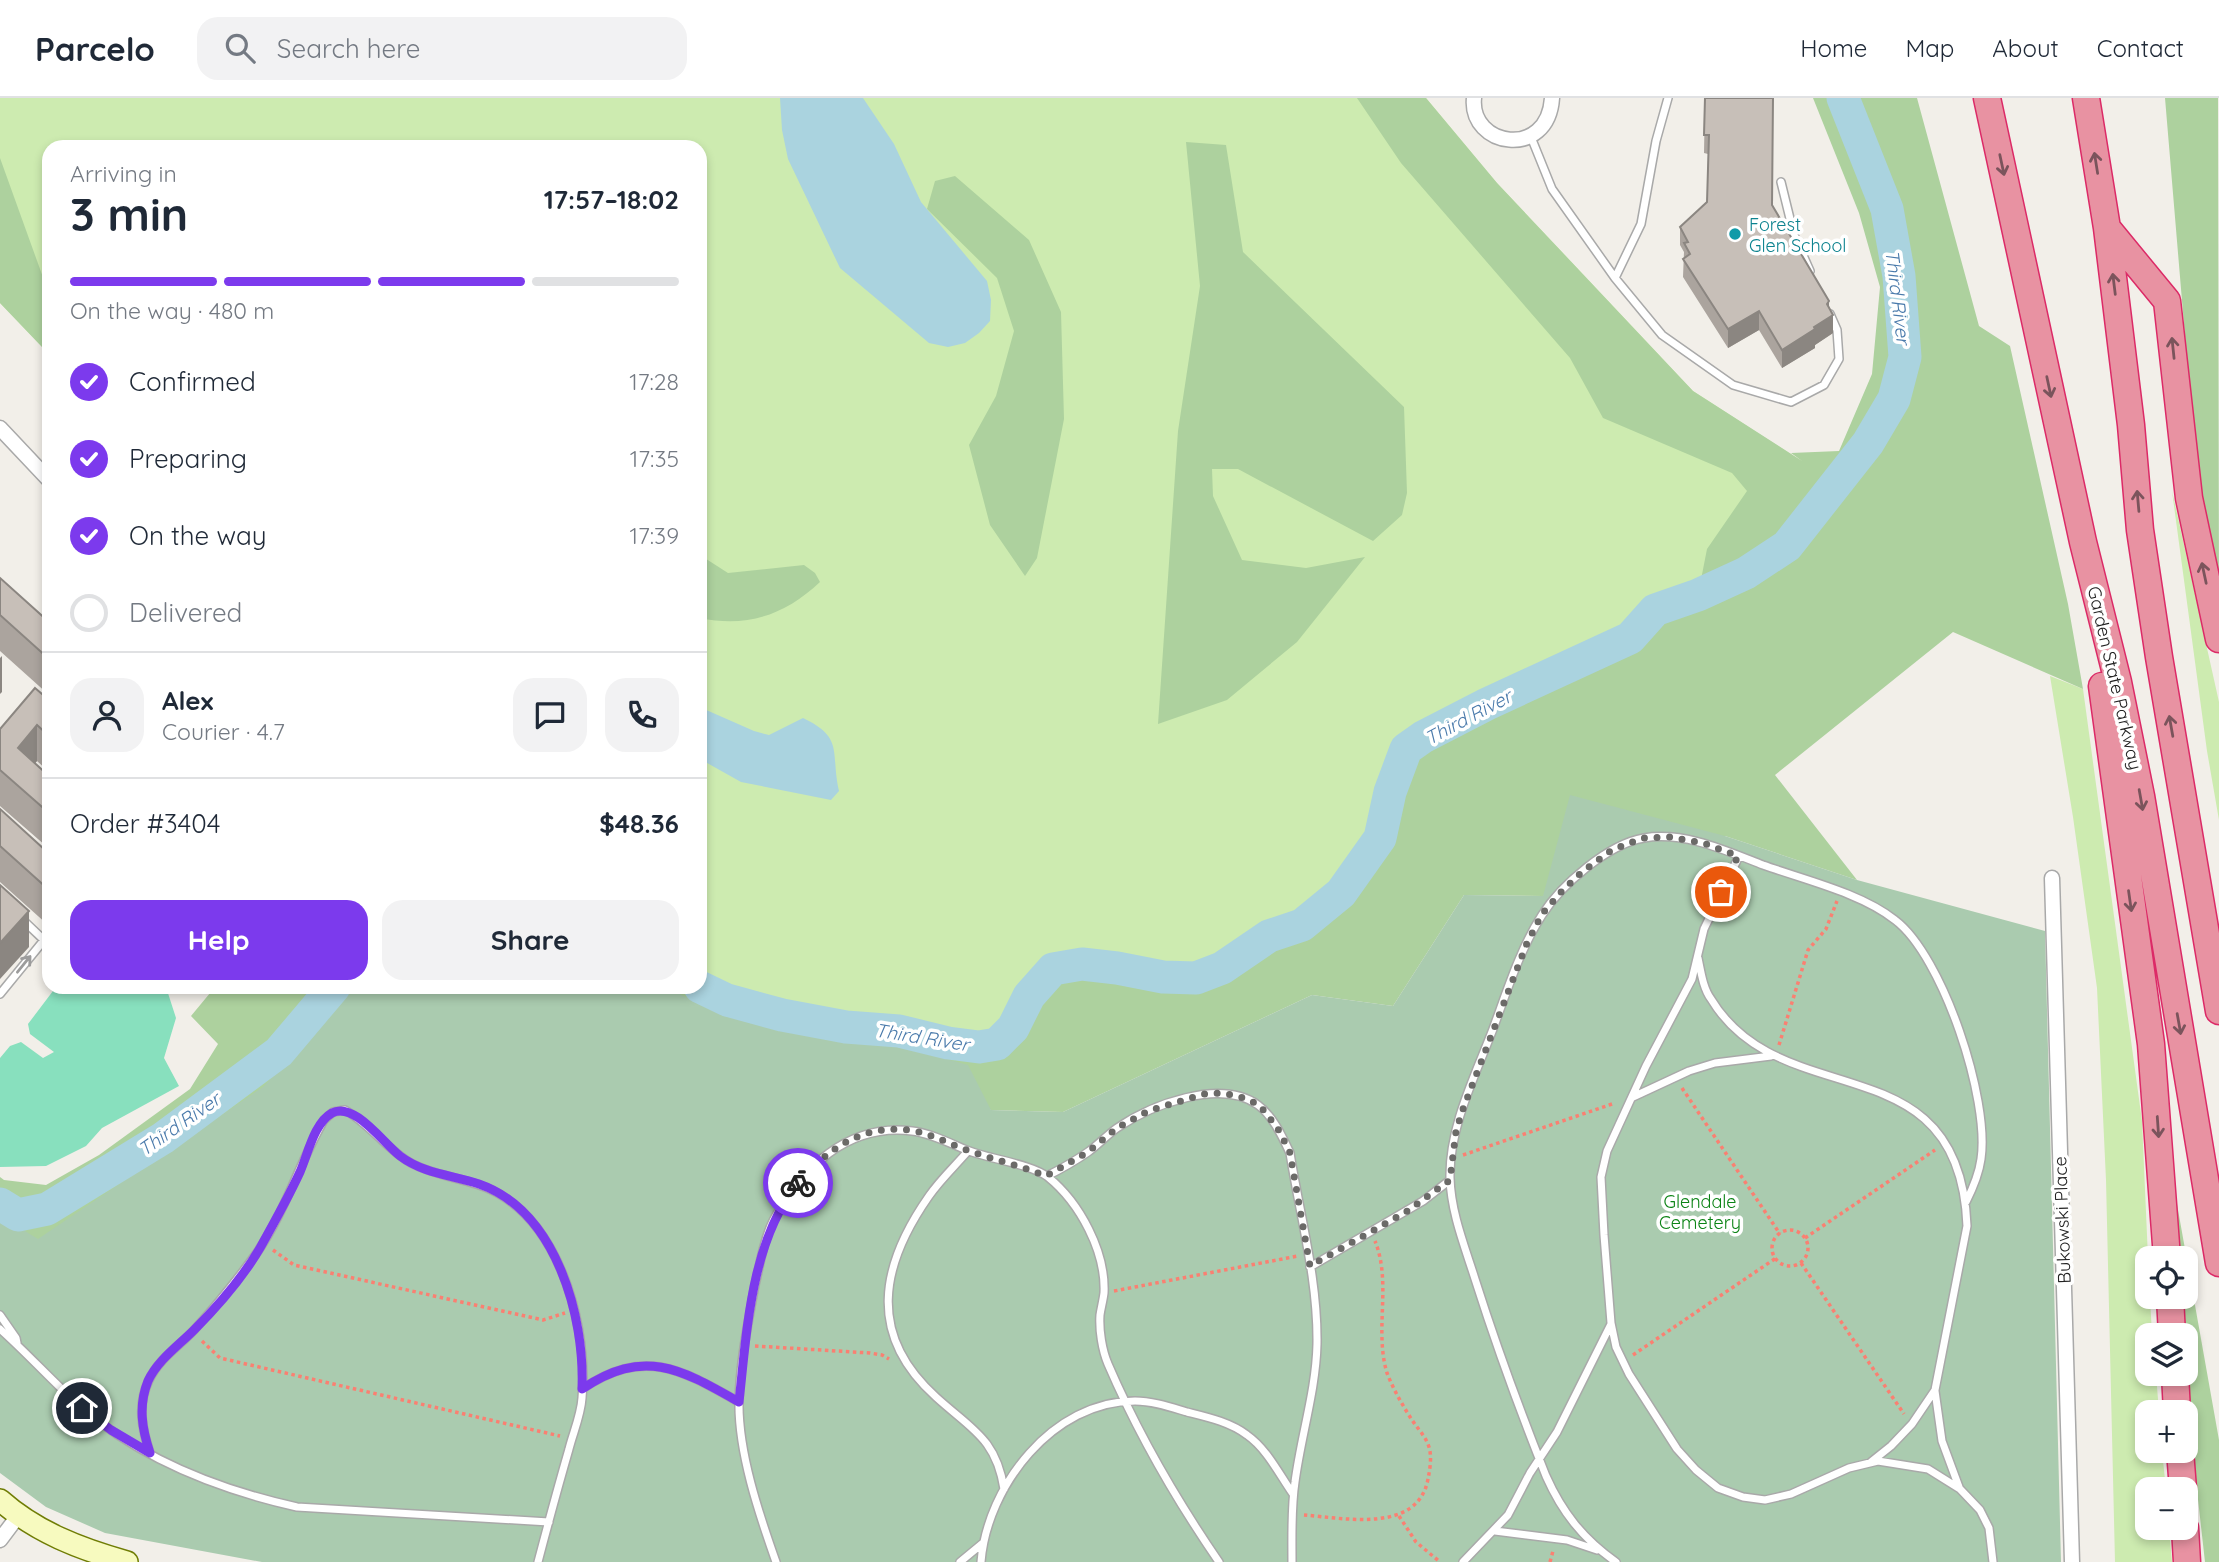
<!DOCTYPE html>
<html lang="en">
<head>
<meta charset="utf-8">
<style>
  body { margin:0; font-family:Quicksand,sans-serif; background:#f2f2f3; color:#1f2937; height:100vh; display:flex; flex-direction:column; font-size:26px; white-space:nowrap }
  * { box-sizing:border-box; margin:0 }
  p { font-size:23px; color:#747a83 }
  .icon { flex:none; width:38px; height:38px; fill:none; stroke:currentColor; stroke-width:2; stroke-linecap:round; stroke-linejoin:round }
  .map { position:relative; flex:1; overflow:hidden }
  .panel { position:absolute; left:42px; top:42px; width:665px; height:854px; display:flex; flex-direction:column; background:#fff; border-radius:21px; box-shadow:0 4px 10px #0003 }
  .panel>* { flex:none }
  .buttons { position:absolute; left:2135px; top:1148px; display:grid; gap:14px }
  .buttons a { display:grid; place-items:center; width:63px; height:63px; border-radius:14px; background:#fff; box-shadow:0 4px 10px #0003; font-size:35px }
  .pin { position:absolute; display:grid; place-items:center; width:60px; height:60px; color:#fff; margin:-30px; border:4px solid #fff; border-radius:50%; box-shadow:0 2px 7px #0007 }
  .courier { position:absolute; display:grid; place-items:center; width:70px; height:70px; margin:-35px; border:5px solid #7c3aed; border-radius:50%; background:#fff; color:#222; box-shadow:0 2px 9px #0007 }
  .head em { font-style:normal; font-weight:800 }
  .head div { display:flex; flex-direction:column-reverse }
  .head { display:flex; align-items:center; justify-content:space-between; height:119px; padding:0 28px }
  h1 { font-size:46px; font-weight:800; line-height:52px }
  .bar { display:grid; grid-template-columns:repeat(4,1fr); gap:10px 7px; align-content:center; height:84px; padding:0 28px }
  .bar i { height:9px; border-radius:5px; background:#e0e1e3 }
  .bar .selected { background:#7c3aed }
  .bar p { grid-column:span 4 }
  .line { display:flex; align-items:center; gap:18px; padding:0 28px; border-top:2px solid #e0e1e3 }
  .line div { flex:1 }
  .round { display:grid; place-items:center; flex:none; width:74px; height:74px; border-radius:21px; background:#f2f2f3 }
  ol { padding:0 28px; list-style:none }
  li { display:flex; align-items:center; gap:21px; height:77px }
  li p { margin-inline-start:auto }
  li .icon { padding:7px; border-radius:50%; background:#7c3aed; color:#fff; stroke-width:4 }
  li:last-child { color:#747a83 }
  li i { width:38px; height:38px; border:4px solid #e0e1e3; border-radius:50% }
  .primary-button { display:flex; gap:14px; margin-top:auto; padding:14px 28px }
  .primary-button a { flex:1; height:80px; border-radius:21px; background:#7c3aed; color:#fff; font-size:28px; font-weight:800; line-height:80px; text-align:center }
  .primary-button a+a { background:#f2f2f3; color:#1f2937 }
  header { display:flex; align-items:center; gap:42px; box-sizing:border-box; height:98px; padding:0 35px; background:#fff; border-bottom:2px solid #e0e1e3 }
  header strong { font-size:33px }
  nav { display:flex; gap:38px; margin-inline-start:auto; font-size:24px }
  .search { width:490px; height:63px; background:#f2f2f3; display:flex; align-items:center; gap:18px; box-sizing:border-box; padding:0 24px; border-radius:21px; color:#747a83; font-size:26px }
  .map>svg:first-child { display:block }
  .grass { fill:#cdebb0 }
  .forest { fill:#add19e }
  .cemetery { fill:#aacbaf }
  .pitch { fill:#88e0be }
  .water { fill:#aad3df }
  .lines { fill:none; stroke-linecap:round; stroke-linejoin:round }
  .river { stroke:#aad3df; stroke-width:33 }
  .lane-casing { stroke:#a9a9a9; stroke-width:10 }
  .street-casing { stroke:#a9a9a9; stroke-width:17 }
  .secondary-casing { stroke:#707d05; stroke-width:24 }
  .highway-casing { stroke:#dc2a67; stroke-width:29 }
  .path { stroke:#fa8072; stroke-width:3.5; stroke-dasharray:3.5 3.5; stroke-linecap:butt }
  .lane { stroke:#fff; stroke-width:7 }
  .street { stroke:#fff; stroke-width:14 }
  .secondary { stroke:#f7fabf; stroke-width:21 }
  .highway { stroke:#e892a2; stroke-width:26 }
  .wall { fill:#aba49e }
  .shaded-wall { fill:#8b8681 }
  .building { fill:#c7bfb8; stroke:#8b8681; stroke-width:2 }
  .oneway { stroke:#7b545c }
  .oneway2 { stroke:#9c9c9c }
  .done { stroke:#6b6a68; stroke-width:7; stroke-dasharray:0 12.6 }
  .route { stroke:#7c3aed; stroke-width:9 }
  .culture-dot { fill:#0f9aa8; stroke:#fff; stroke-width:2.5 }
  .labels { text-anchor:middle; dominant-baseline:central; stroke-width:7; stroke-linejoin:round; paint-order:stroke }
  .culture-label { font-size:18px; fill:#0d838f; stroke:#fff; text-anchor:start }
  .street-label { font-size:18px; fill:#222; stroke:#fff }
  .park-label { font-size:18px; fill:#0c8416; stroke:#fff }
  .water-label { font-size:19px; font-style:italic; fill:#4a7aab; stroke:#fff }
</style>
</head>
<body>
<header>
<strong>Parcelo</strong>
<div class="search"><svg class="icon" aria-label="search" viewBox="0 0 24 24"><circle cx="10" cy="10" r="6"/><path d="M15 15l6 6"/></svg>Search here</div>
<nav><a>Home</a><a>Map</a><a>About</a><a>Contact</a></nav>
</header>
<div class="map">
<svg width="2219" height="1464" viewBox="0 0 2219 1464">
  <rect width="100%" height="100%" fill="#f2efe9"/>
  <path class="grass" d="M0 0H1426L1497 85 1693 293 1817 373 1698 497 1655 512 1630 540 1487 606 1423 639 1407 651 1390 694 1380 740 1341 795 1302 827 1269 838 1222 870 1196 880 1163 879 1117 870 1082 866 1029 898 1013 930 997 946 979 949 948 945 899 933 846 929 782 917 727 902 700 889V49H49V256L0 205Z
    M2172 393 2219 604V722L2207 653Z
    M2050 578 2083 591 2142 1023 2148 1160 2147 1199H2150L2152 1237H2147V1276H2156L2159 1314H2147V1353H2162L2166 1391H2147V1430H2169L2172 1464H2115L2106 1082 2097 890 2073 719Z"/>
  <path class="forest" d="M1357 0H1426L1497 85 1693 293 1802 363 1791 355 1839 353 1872 276 1880 189 1859 115 1813 0H1917L1979 228 2010 248 2068 506 2083 591 1953 534 1775 677 1857 782 1725 738 1543 798 1464 797 1393 908 1312 897 1063 1014 991 1012 600 889H700L727 902 782 917 846 929 899 933 948 945 979 949 997 946 1013 930 1029 898 1053 871 1082 866 1117 870 1163 879 1196 880 1222 870 1269 838 1302 827 1341 795 1380 740 1390 694 1406 651 1423 639 1487 606 1630 540 1655 512 1698 497 1707 451 1747 393 1732 375 1603 320 1570 260 1401 65Z
    M2165 0H2218L2219 516 2210 481 2191 310Z
    M1186 44 1226 47 1243 154 1404 309 1407 395 1402 417 1373 443 1238 371H1212L1213 398 1242 462 1306 470 1365 459 1297 544 1227 602 1158 626 1178 333 1200 188Z
    M0 60 49 196V248L42 249 0 205Z
    M955 78 1029 142 1061 214 1064 321 1037 460 1025 478 990 427 969 347 996 298 1014 233 997 180 927 111 935 83Z
    M700 457 728 475 804 467 815 475 820 484C785 517 747 530 700 520Z
    M215 889H545L0 1198V1079L4 1082 46 1087 99 1057 190 991 218 946 191 918Z
    M2172 1078 2219 1342V1464H2205L2184 1276 2186 1237H2182L2179 1199H2186V1160H2177Z"/>
  <path class="cemetery" d="M1570 697 1725 738 1857 782 2045 833 2061 1464H262L105 1435 46 1409 0 1375V1118L38 1141 263 989 333 914 353 889H666L707 910 830 943 894 946 968 967 991 1012 1063 1014 1312 897 1393 908 1464 797 1543 798Z"/>
  <path class="pitch" d="M56 889H166L176 920 164 960 179 988 102 1030 86 1048 46 1068 0 1069V960L10 948 21 944 43 960 54 954 30 936 28 926Z"/>
  <path class="water" d="M780 0H863L894 46 921 104 987 183 991 202 990 223 979 235 965 245 948 249 929 245 840 170 788 61 782 32Z
    M704 611 754 633 769 637 803 620C845 640 830 654 839 693L831 702 741 684 700 661V612Z"/>
  <g class="lines">
    <path class="river" d="M700 889 727 902 782 917 846 929 899 933 948 945 979 949 997 946 1013 930 1029 898 1053 871 1082 866 1117 870 1163 879 1196 880 1222 870 1269 838 1302 827 1341 795 1380 740 1390 694 1406 651 1423 639 1487 606 1630 540 1655 512 1698 497 1746 475 1787 448 1868 345 1894 301 1905 259 1899 178 1887 111 1843 0
      M0 1106 18 1117 47 1111 163 1040 279 954 334 889"/>
    <g class="lane-casing">
      <path id="lane" d="M1531 39 1552 91 1615 180 1662 237 1733 287 1791 304 1824 287 1839 261 1837 232 1830 216
        M1781 84 1794 137 1810 173
        M1615 180 1641 126 1656 43 1668 0
        M1739 758 1704 831 1692 881 1646 968 1607 1053 1601 1079 1604 1137 1611 1225 1616 1249 1629 1276 1677 1351 1696 1372 1718 1390 1743 1399 1765 1402 1791 1396 1849 1370 1878 1363 1928 1371 1960 1391 1980 1412 1989 1430 1993 1464
        M24 823 44 842
        M1698 860C1701 874 1703 890 1711 901 1782 1019 1960 941 1967 1128L1935 1292 1912 1326 1891 1348 1871 1364
        M0 896 49 836
        M1633 999 1689 973 1715 965 1771 958
        M968 1053C955 1068 940 1082 929 1098 880 1168 867 1237 936 1299 971 1331 996 1340 1004 1391
        M1047 1078C1061 1071 1075 1063 1088 1054 1098 1047 1107 1037 1117 1030 1151 1007 1220 980 1258 1007 1273 1018 1282 1038 1290 1055 1300 1118 1318 1182 1317 1246 1316 1292 1301 1338 1295 1384 1291 1410 1292 1437 1292 1464
        M1310 1169 1423 1103 1450 1082
        M0 1217 16 1240 17 1245
        M0 1231C28 1256 53 1284 81 1309 141 1361 221 1392 297 1409L549 1424
        M582 1291C645 1249 680 1271 739 1304
        M1935 1293 1942 1343 1959 1389
        M150 1355C142 1331 137 1307 149 1282 159 1260 180 1248 195 1231 217 1207 237 1182 256 1156 285 1115 299 1065 324 1022L333 1014 345 1012C370 1026 386 1051 411 1065 439 1080 473 1080 501 1097 563 1135 588 1232 582 1300 581 1317 573 1335 569 1351 558 1389 548 1426 538 1464
        M1495 1433 1567 1442 1597 1452
        M776 1464C759 1416 738 1354 739 1303 740 1264 748 1225 755 1187 760 1167 763 1143 773 1123 801 1070 848 1025 912 1033 929 1035 948 1044 964 1051 987 1061 1029 1065 1048 1079 1080 1105 1106 1154 1104 1195 1103 1203 1101 1210 1100 1217 1099 1232 1102 1252 1108 1266 1139 1338 1175 1400 1219 1464
        M960 1464 983 1445
        M981 1464C987 1388 1053 1303 1135 1303 1152 1303 1170 1309 1187 1314 1207 1319 1230 1324 1247 1337 1267 1351 1279 1376 1293 1396
        M1463 1464 1508 1417 1530 1375 1557 1334 1611 1226
        M1616 1464C1583 1441 1562 1414 1546 1378 1520 1313 1496 1247 1475 1181 1465 1149 1451 1115 1450 1080 1449 1029 1475 978 1493 931 1507 893 1520 851 1542 817 1561 787 1608 746 1644 740 1684 733 1727 753 1763 767 1805 782 1861 795 1895 822 1943 858 1990 1002 1981 1061 1979 1076 1973 1090 1966 1104"/>
    </g>
    <g class="street-casing">
      <path id="street" d="M1474 0C1469 49 1548 62 1552 0
        M0 330 49 382
        M2052 780 2072 1464
        M0 1442 18 1418"/>
    </g>
    <g class="secondary-casing">
      <path id="secondary" d="M0 1402C36 1434 80 1451 127 1464"/>
    </g>
    <g class="highway-casing">
      <path id="highway" d="M1987 0 2083 444 2118 584 2141 698 2219 1165
        M2086 0 2107 130 2131 327 2140 432 2159 559 2219 913
        M2107 130 2167 203 2189 400 2219 541
        M2102 588 2151 946 2167 1160
        M2170 1199 2172 1237
        M2175 1276 2177 1314
        M2180 1353 2183 1391
        M2185 1430 2187 1464"/>
    </g>
    <path class="path" d="M1779 947 1808 852 1826 831 1837 803
      M1682 990 1780 1136
      M1463 1057 1615 1005
      M1772 1150a18 18 0 1 1 36 0a18 18 0 1 1-36 0Z
      M1805 1140 1935 1052
      M273 1152 294 1167 543 1222 565 1215
      M1801 1165 1904 1316
      M1114 1193 1298 1158
      M202 1243 220 1260 560 1338
      M755 1248 870 1255 882 1257 889 1261
      M1633 1257 1776 1160
      M1304 1417C1344 1420 1418 1436 1428 1381 1430 1371 1432 1359 1429 1349 1426 1339 1418 1331 1412 1322 1403 1308 1393 1291 1387 1275 1374 1232 1392 1185 1375 1143
      M1399 1418 1416 1444 1440 1464
      M1550 1464 1553 1453"/>
    <use href="#lane" class="lane"/>
    <use href="#street" class="street"/>
    <use href="#secondary" class="secondary"/>
    <use href="#highway" class="highway"/>
  </g>
  <path class="wall" d="M1705 0 1772 107 1829 210 1833 235 1815 247V250L1782 270 1759 232 1728 250 1683 179 1684 154 1680 147V129L1707 104 1708 56 1704 55Z
    M0 480 49 524V597L0 553Z
    M49 602V674L37 663 35 665 49 678 48 827 0 784V711L44 751 46 748 0 708V631Z"/>
  <path class="shaded-wall" d="M1829 203V219L1833 217V235L1815 247V250L1782 270V252L1814 229Z
    M1759 213V232L1728 250V231Z
    M2 558V594L0 596V560Z
    M37 627V663L18 686V650Z
    M49 790V826L48 827V791Z
    M29 813V849L0 881V845Z"/>
  <path class="building" d="M1705 0H1773L1772 107 1829 203 1827 206 1833 217 1814 229 1815 231 1782 252 1759 213 1728 231 1683 161 1690 156 1684 145 1688 144 1680 129 1707 104 1709 37H1704Z
    M0 480 49 524V561L0 517Z
    M35 590 49 602V638L37 627 18 650 49 678V715L0 672V631Z
    M0 711 44 751 49 745 48 791 0 748Z
    M0 787 29 813 0 845Z"/>
  <defs><path id="oneway-shaft" d="M-6 0H5M1.5-3L5.5 0L1.5 3" fill="none" stroke-width="1.6" stroke-linecap="round" stroke-linejoin="round" transform="scale(1.75)"/></defs>
  <g class="oneway">
    <use href="#oneway-shaft" transform="translate(2096 65) rotate(-99)"/>
    <use href="#oneway-shaft" transform="translate(2002 67) rotate(78)"/>
    <use href="#oneway-shaft" transform="translate(2114 186) rotate(-97)"/>
    <use href="#oneway-shaft" transform="translate(2173 250) rotate(-96)"/>
    <use href="#oneway-shaft" transform="translate(2049 289) rotate(78)"/>
    <use href="#oneway-shaft" transform="translate(2138 403) rotate(-95)"/>
    <use href="#oneway-shaft" transform="translate(2204 475) rotate(-102)"/>
    <use href="#oneway-shaft" transform="translate(2171 628) rotate(-100)"/>
    <use href="#oneway-shaft" transform="translate(2141 702) rotate(80)"/>
    <use href="#oneway-shaft" transform="translate(2130 803) rotate(82)"/>
    <use href="#oneway-shaft" transform="translate(2179 926) rotate(80)"/>
    <use href="#oneway-shaft" transform="translate(2158 1029) rotate(86)"/>
  </g>
  <use class="oneway2" href="#oneway-shaft" transform="translate(24 866) rotate(-51)"/>
  <g class="lines">
    <path class="done" d="M798 1085C828 1050 866 1024 914 1033 934 1037 951 1047 970 1053 995 1062 1021 1068 1046 1078L1088 1054 1117 1030 1148 1013 1204 996 1223 995 1248 1001 1260 1008 1269 1019 1280 1034 1290 1055 1310 1168 1406 1114 1450 1082 1456 1033 1463 1011 1527 845 1542 816 1562 793 1582 774 1612 752 1643 740 1670 739 1703 745 1738 758 1721 794"/>
    <path class="route" d="M82 1310 111 1332 150 1355C142 1331 138 1308 148 1283 158 1262 178 1248 194 1232 218 1208 243 1179 260 1150 274 1125 288 1100 300 1074 308 1056 314 1025 332 1015 354 1003 384 1046 400 1058 424 1076 452 1077 479 1086 556 1113 585 1218 582 1291 644 1249 681 1271 739 1304 747 1232 751 1143 798 1085"/>
  </g>
  <circle class="culture-dot" cx="1735" cy="136" r="7"/>
  <g class="labels">
    <g class="culture-label">
      <text x="1749" y="126">Forest<tspan x="1749" dy="21">Glen School</tspan></text>
    </g>
    <g class="street-label">
      <text transform="translate(2115 580) rotate(77)">Garden State Parkway</text>
      <text transform="translate(2062 1122) rotate(-92)">Bukowski Place</text>
    </g>
    <g class="park-label">
      <text x="1700" y="1103">Glendale<tspan x="1700" dy="21">Cemetery</tspan></text>
    </g>
    <g class="water-label">
      <text transform="translate(1898 199) rotate(83)">Third River</text>
      <text transform="translate(1468 619) rotate(-28)">Third River</text>
      <text transform="translate(922 939) rotate(9)">Third River</text>
      <text transform="translate(179 1026) rotate(-35)">Third River</text>
    </g>
  </g>
</svg>
<div class="buttons">
<a><svg class="icon" aria-label="locate" viewBox="0 0 24 24"><circle cx="12" cy="12" r="6"/><path d="M12 2v4M12 18v4M2 12h4M18 12h4"/></svg></a>
<a><svg class="icon" aria-label="layers" viewBox="0 0 24 24"><path d="M12 4l9 5-9 5-9-5zM3 14l9 5 9-5"/></svg></a>
<a>+</a>
<a>−</a>
</div>
<div class="pin" style="left:1721px;top:794px;background:#ea580c"><svg class="icon" aria-label="bag" viewBox="0 0 24 24"><path d="M5 8h14l-1 12H6zM9 8a3 3 0 0 1 6 0"/></svg></div>
<div class="pin" style="left:82px;top:1310px;background:#1f2937"><svg class="icon" aria-label="home" viewBox="0 0 24 24"><path d="M3 11l9-7 9 7M6 9v11h12V9"/></svg></div>
<div class="courier" style="left:798px;top:1085px"><svg class="icon" aria-label="bike" viewBox="0 0 24 24"><circle cx="6" cy="16" r="4"/><circle cx="18" cy="16" r="4"/><path d="M6 16l4-8h5l3 8M10 8l3 8H6M13 5h3"/></svg></div>
<section class="panel">
<div class="head"><div><h1>3 min</h1><p>Arriving in</p></div><em>17:57–18:02</em></div>
<div class="bar"><i class="selected"></i><i class="selected"></i><i class="selected"></i><i></i><p>On the way · 480 m</p></div>
<ol>
<li><svg class="icon" aria-label="check" viewBox="0 0 24 24"><path d="M5 12l5 5 9-10"/></svg>Confirmed<p>17:28</p></li>
<li><svg class="icon" aria-label="check" viewBox="0 0 24 24"><path d="M5 12l5 5 9-10"/></svg>Preparing<p>17:35</p></li>
<li><svg class="icon" aria-label="check" viewBox="0 0 24 24"><path d="M5 12l5 5 9-10"/></svg>On the way<p>17:39</p></li>
<li><i></i>Delivered</li>
</ol>
<div class="line" style="height:126px"><a class="round"><svg class="icon" aria-label="person" viewBox="0 0 24 24"><circle cx="12" cy="8" r="4"/><path d="M4 21q1-7 8-7t8 7"/></svg></a><div><b>Alex</b><p>Courier · 4.7</p></div><a class="round"><svg class="icon" aria-label="chat" viewBox="0 0 24 24"><path d="M4 5h16v11H9l-5 4z"/></svg></a><a class="round"><svg class="icon" aria-label="phone" viewBox="0 0 24 24"><path d="M5 4h4l2 5-3 2q2 4 5 5l2-3 5 2v4C11 20 4 13 5 4z"/></svg></a></div>
<div class="line" style="height:91px"><div>Order #3404</div><b>$48.36</b></div>
<div class="primary-button"><a>Help</a><a>Share</a></div>
</section>
</div>
</body>
</html>
